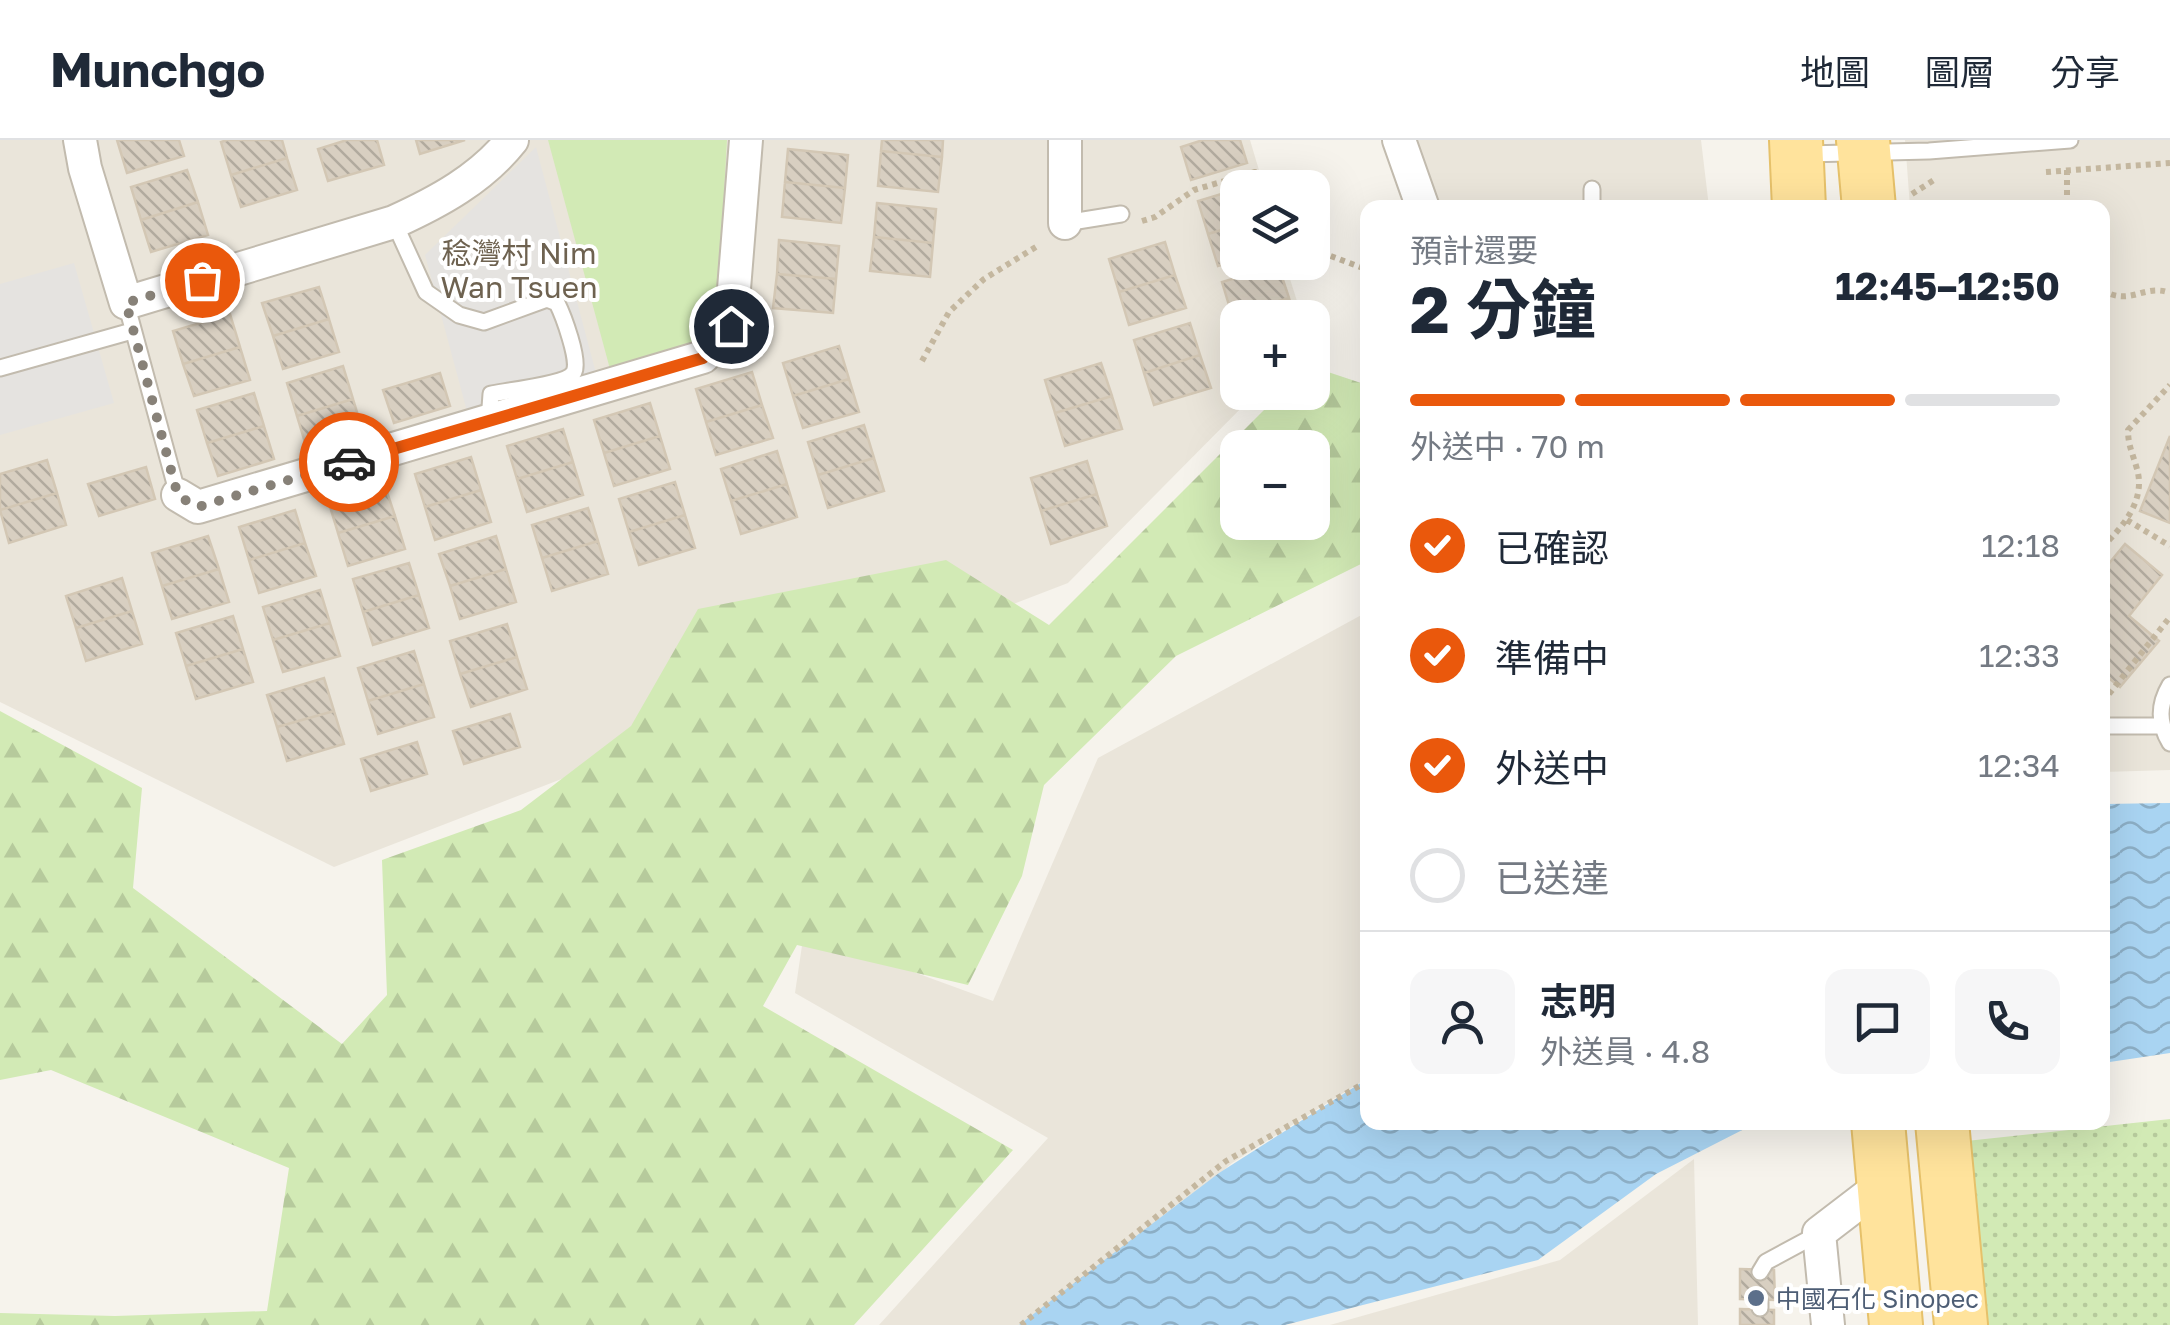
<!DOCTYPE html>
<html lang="zh-TW">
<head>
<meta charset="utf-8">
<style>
  body { margin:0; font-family:"Golos Text","Noto Sans TC",sans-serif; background:#f6f6f7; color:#1f2937; height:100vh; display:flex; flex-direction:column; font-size:38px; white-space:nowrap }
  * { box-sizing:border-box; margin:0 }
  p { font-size:32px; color:#747a83 }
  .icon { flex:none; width:55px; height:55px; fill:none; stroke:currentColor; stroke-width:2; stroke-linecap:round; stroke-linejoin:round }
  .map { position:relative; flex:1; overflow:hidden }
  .side { position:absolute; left:1360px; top:60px; width:750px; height:930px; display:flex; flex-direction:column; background:#fff; border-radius:20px; box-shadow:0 10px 40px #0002 }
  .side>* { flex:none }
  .controls { position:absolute; left:1220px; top:30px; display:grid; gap:20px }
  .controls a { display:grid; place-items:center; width:110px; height:110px; border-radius:20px; background:#fff; box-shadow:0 10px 40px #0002; font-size:50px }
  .pin { position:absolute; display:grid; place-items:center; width:85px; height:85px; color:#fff; margin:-42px; border:5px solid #fff; border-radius:50%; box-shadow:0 2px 10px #0007 }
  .courier { position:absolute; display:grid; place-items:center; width:100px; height:100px; margin:-50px; border:8px solid #ea580c; border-radius:50%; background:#fff; color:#222; box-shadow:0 2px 12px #0007 }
  .head em { font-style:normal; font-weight:700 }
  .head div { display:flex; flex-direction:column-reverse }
  .head { display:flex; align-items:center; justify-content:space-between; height:170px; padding:0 50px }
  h1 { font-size:65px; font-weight:700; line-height:75px }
  .bar { display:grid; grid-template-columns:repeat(4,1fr); gap:15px 10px; align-content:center; height:120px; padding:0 50px }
  .bar i { height:12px; border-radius:8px; background:#e0e1e3 }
  .bar .current { background:#ea580c }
  .bar p { grid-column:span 4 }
  .line { display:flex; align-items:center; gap:25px; padding:0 50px; border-top:2px solid #e0e1e3 }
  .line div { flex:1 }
  .round { display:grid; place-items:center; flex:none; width:105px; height:105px; border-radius:20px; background:#f6f6f7 }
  ol { padding:0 50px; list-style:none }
  li { display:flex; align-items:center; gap:30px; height:110px }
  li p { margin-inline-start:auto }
  li .icon { padding:10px; border-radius:50%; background:#ea580c; color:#fff; stroke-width:4 }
  li:last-child { color:#747a83 }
  li i { width:55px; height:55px; border:5px solid #e0e1e3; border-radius:50% }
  header { display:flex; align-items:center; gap:60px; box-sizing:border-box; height:140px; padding:0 50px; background:#fff; border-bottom:2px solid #e0e1e3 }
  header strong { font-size:48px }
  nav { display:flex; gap:55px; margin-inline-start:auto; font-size:35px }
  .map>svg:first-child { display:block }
  .residential { fill:#eae5da }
  .grass { fill:url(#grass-dots) }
  .forest { fill:url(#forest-firs); fill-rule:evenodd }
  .green { fill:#d2eab5 }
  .parking { fill:#e5e3e0 }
  .water { fill:url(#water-waves) }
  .building { fill:url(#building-back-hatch); stroke:#d3c7b4; stroke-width:2.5 }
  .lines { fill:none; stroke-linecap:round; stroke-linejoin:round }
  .lane-casing { stroke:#c2bbae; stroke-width:19 }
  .street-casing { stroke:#c2bbae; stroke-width:36 }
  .primary-casing { stroke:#e6c16a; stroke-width:56 }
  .path { stroke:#c4b79f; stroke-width:6; stroke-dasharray:5 5; stroke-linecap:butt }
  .lane { stroke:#fff; stroke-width:15 }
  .street { stroke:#fff; stroke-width:32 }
  .primary { stroke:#ffe39c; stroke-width:52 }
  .done { stroke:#878178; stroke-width:10; stroke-dasharray:0 18 }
  .route { stroke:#ea580c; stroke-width:12 }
  .service-dot { fill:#5c6f8a; stroke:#fff; stroke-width:4 }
  .labels { text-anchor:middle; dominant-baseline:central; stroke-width:8; stroke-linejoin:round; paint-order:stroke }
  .service-label { font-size:25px; fill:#4e5e75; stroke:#fff; text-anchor:start }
  .quarter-label { font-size:30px; fill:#6e6250; stroke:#fff }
</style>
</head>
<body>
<header>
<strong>Munchgo</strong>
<nav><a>地圖</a><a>圖層</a><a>分享</a></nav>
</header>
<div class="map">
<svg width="2170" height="1185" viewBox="0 0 2170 1185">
  <defs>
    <pattern id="grass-dots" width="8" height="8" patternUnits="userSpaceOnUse" patternTransform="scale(2.5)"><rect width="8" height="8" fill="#d2eab5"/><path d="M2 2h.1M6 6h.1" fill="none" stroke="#b6ca9c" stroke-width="1.8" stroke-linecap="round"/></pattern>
    <pattern id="forest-firs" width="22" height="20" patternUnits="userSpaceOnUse" patternTransform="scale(2.5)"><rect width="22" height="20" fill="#d2eab5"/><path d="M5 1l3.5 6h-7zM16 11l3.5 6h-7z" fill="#b6ca9c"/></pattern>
    <pattern id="water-waves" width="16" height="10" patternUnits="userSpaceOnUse" patternTransform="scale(2.5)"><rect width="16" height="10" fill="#a9d4f2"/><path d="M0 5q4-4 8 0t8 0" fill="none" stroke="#8caec5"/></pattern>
    <pattern id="building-back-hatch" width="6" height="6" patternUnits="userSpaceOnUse" patternTransform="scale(2.5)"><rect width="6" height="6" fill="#d8cfc1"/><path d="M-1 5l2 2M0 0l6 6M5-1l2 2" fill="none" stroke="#b1aa9e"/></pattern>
  </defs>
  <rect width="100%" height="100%" fill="#f6f3ec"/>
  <path class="residential" d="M0 0H1250L1264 47 1238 48V122L1285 123 1302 177 1238 178V252L1256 253 1068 443 334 727 0 562Z
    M1413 0H1701L1709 67H1440Z
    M1905 0H2170V630L2103 632 2102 68 1910 67Z
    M1367 472V938L1232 1023 1045 1185H879L1048 998 795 853 804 792 993 861 1098 618Z
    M1694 1019 1698 1185H1330L1560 1120Z"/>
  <path class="grass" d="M2170 979V1185H1974L1957 1002Z"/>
  <path class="forest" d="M1313 227 1367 245V421L1176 516 1044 645 1022 736 968 845 797 805 763 866 1013 1010 854 1185H0V1173L115 1176 267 1171 289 1028 51 930 0 940V571L142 648 133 748 342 904 387 855 382 720 521 670 631 586 698 469 946 420 1049 485 1281 253 1312 252ZM1238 308H1312V382H1238Z"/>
  <path class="green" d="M548 0H727L717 181 697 208 610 229Z"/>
  <path class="parking" d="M536 7 597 237 468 275 425 115Z
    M74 123 114 263 0 295V144Z"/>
  <path class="water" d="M2170 663V913L2103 923V664Z
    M1367 939 1368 982 1756 983 1656 1034 1538 1120 1285 1185H1019L1219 1033Z"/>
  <path class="building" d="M117 0H179L184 16 127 33Z
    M227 0H282L287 18 231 35 221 2Z
    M347 0H377L384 25 328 41 318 9Z
    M416 0H465L420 14Z
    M882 0H943L942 17 881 11Z
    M1203 0H1240L1247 23 1191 40 1181 7Z
    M788 9 848 15 845 48 785 42Z
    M881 11 942 17 938 52 878 46Z
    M287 18 297 50 241 67 231 35Z
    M187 30 198 62 141 80 131 47Z
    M785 42 845 48 841 83 782 77Z
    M1238 49V85L1208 94 1198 61Z
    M198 62 208 95 151 112 141 80Z
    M877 63 936 69 933 103 874 97Z
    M1238 85V120L1218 126 1208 94Z
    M874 97 933 103 930 137 870 131Z
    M779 100 839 106 836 139 777 134Z
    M1165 102 1175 135 1119 152 1109 119Z
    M1278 125 1289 158 1232 175 1222 142Z
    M777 134 836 139 833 173 773 168Z
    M1175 135 1186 168 1129 185 1119 152Z
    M319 147 329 179 273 196 262 163Z
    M1289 158 1295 178H1238V192L1232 175Z
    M230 174 240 207 183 224 173 191Z
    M329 179 339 212 283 229 273 196Z
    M1190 183 1200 215 1144 233 1134 200Z
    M839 206 849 239 793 256 783 223Z
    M240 207 250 240 194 256 183 224Z
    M1200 215 1211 248 1154 265 1144 233Z
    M1101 223 1112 256 1055 273 1045 240Z
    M343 226 353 259 297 276 287 243Z
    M752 232 762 265 706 282 696 249Z
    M440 233 450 266 394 283 383 250Z
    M849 239 859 272 803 288 793 256Z
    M254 253 264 286 207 303 197 270Z
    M1112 256 1122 289 1065 306 1055 273Z
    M353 259 363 292 307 309 297 276Z
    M650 263 660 296 604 313 594 280Z
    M762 265 773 298 716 315 706 282Z
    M864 285 874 318 818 335 808 302Z
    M264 286 274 319 218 336 207 303Z
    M563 289 573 322 517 339 507 306Z
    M660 296 670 329 614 346 604 313Z
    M2170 296V383L2140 371Z
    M777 311 787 344 731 361 721 329Z
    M471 317 481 350 425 367 415 334Z
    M874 318 884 351 828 368 818 335Z
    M47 320 57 353 0 370V334Z
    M1087 321 1097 354 1041 371 1031 338Z
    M573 322 583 355 527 372 517 339Z
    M146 327 155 359 99 376 88 344Z
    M675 342 685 375 629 392 619 359Z
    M384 343 395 376 338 393 328 360Z
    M787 344 797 377 741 394 731 361Z
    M481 350 491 382 435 400 425 367Z
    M57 353 66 385 9 403 0 370Z
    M1097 354 1107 386 1051 404 1041 371Z
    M588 368 598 401 542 418 532 385Z
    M295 370 305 403 249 420 239 387Z
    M685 375 695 408 639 425 629 392Z
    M395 376 405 409 348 426 338 393Z
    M208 396 219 429 162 446 152 413Z
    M496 396 506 429 450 446 439 414Z
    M598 401 608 434 552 451 542 418Z
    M305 403 316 436 259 453 249 420Z
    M2125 404 2162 435 2129 476 2159 501 2120 547 2102 533V432Z
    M409 423 419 455 363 472 353 439Z
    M219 429 229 462 172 479 162 446Z
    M506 429 516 462 460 479 450 446Z
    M122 438 132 471 76 488 66 456Z
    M320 450 330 483 273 500 263 467Z
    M419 455 429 488 373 505 363 472Z
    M132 471 142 504 86 521 76 488Z
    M233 476 243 509 186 526 176 493Z
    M330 483 340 516 283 532 273 500Z
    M507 484 517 517 460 534 450 501Z
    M243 509 253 542 196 559 186 526Z
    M414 511 424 544 368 561 358 528Z
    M517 517 527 549 471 567 460 534Z
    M324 538 334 571 277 587 267 555Z
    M424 544 434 577 378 594 368 561Z
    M334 571 344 604 287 621 277 587Z
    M510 574 520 607 464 624 453 591Z
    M417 602 427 634 371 651 361 619Z
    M1740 1129 1774 1130 1775 1160 1740 1159Z
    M1740 1169 1774 1170V1185H1740Z"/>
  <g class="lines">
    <g class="lane-casing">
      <path id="lane" d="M1806 14 1929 11 2070 0
        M1592 49V68
        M394 82 426 152 459 175 484 182 547 159 557 163C563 175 580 220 574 232 568 244 506 251 491 254L489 281
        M1065 83 1121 74
        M126 163 178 355
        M0 228 132 191
        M2170 545C2158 565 2158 583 2170 603
        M2102 586H2161
        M1760 1132 1766 1122 1818 1094
        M1760 1168V1162"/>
    </g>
    <g class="street-casing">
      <path id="street" d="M80 0 85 28 126 163 394 82C438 62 481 39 512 0
        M1065 0V83
        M1399 0 1423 68
        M178 355 198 367 703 217 731 186 746 0
        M1828 1185 1819 1093 1883 1044"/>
    </g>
    <g class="primary-casing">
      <path id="primary" d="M1796 0 1799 68
        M1863 0 1869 68
        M1878 982 1896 1185
        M1942 982 1961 1185"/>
    </g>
    <path class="path" d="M2067 30V68
      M2046 32 2170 23
      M1912 54 1934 40
      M1142 81 1155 77 1194 50 1255 32 1259 48
      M1312 109 1368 130
      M2102 150C2131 167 2144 143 2170 153
      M922 221 949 172 984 139 1039 105
      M2127 380 2170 406
      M2102 407C2123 387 2146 360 2137 329 2133 314 2128 306 2128 290L2170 245
      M2109 554 2170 477
      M1021 1185 1226 1021 1368 941"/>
    <use href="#lane" class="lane"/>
    <use href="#street" class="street"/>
    <use href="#primary" class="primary"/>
  </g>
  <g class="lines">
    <path class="done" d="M202 140 126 163 178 356 198 367 349 322"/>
    <path class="route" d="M349 322 703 218 731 186"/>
  </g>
  <circle class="service-dot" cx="1756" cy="1158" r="10"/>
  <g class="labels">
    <g class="service-label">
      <text x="1776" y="1158">中國石化 Sinopec</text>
    </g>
    <g class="quarter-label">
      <text x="519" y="113">稔灣村 Nim<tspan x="519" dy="34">Wan Tsuen</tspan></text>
    </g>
  </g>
</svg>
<div class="controls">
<a><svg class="icon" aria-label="layers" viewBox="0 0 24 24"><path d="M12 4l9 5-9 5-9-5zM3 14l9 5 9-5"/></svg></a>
<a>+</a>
<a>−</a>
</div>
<div class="pin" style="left:202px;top:140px;background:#ea580c"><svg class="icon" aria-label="bag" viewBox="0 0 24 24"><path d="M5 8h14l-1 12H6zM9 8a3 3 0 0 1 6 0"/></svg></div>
<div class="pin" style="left:731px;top:186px;background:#1f2937"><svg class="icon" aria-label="home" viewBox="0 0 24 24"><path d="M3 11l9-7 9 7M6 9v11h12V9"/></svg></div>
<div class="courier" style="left:349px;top:322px"><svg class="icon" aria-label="car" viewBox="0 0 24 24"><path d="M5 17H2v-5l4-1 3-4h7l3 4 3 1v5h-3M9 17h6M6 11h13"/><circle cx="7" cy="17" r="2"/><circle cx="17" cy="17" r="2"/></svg></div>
<section class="side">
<div class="head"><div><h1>2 分鐘</h1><p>預計還要</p></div><em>12:45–12:50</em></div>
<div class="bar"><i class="current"></i><i class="current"></i><i class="current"></i><i></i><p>外送中 · 70 m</p></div>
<ol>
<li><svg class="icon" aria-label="check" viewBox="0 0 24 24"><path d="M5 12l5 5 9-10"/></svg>已確認<p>12:18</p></li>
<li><svg class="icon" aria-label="check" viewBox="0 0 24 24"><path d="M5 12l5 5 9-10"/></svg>準備中<p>12:33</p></li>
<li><svg class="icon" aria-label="check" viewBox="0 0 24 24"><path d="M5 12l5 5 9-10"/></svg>外送中<p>12:34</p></li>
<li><i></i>已送達</li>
</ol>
<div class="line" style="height:180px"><a class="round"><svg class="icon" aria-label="person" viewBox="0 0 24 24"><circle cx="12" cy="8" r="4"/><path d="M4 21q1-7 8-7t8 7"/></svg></a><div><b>志明</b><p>外送員 · 4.8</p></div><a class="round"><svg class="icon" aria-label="chat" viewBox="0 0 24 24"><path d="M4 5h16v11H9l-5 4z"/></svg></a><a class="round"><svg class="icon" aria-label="phone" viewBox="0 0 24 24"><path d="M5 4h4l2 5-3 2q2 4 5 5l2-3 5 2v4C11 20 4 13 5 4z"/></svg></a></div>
</section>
</div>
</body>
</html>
